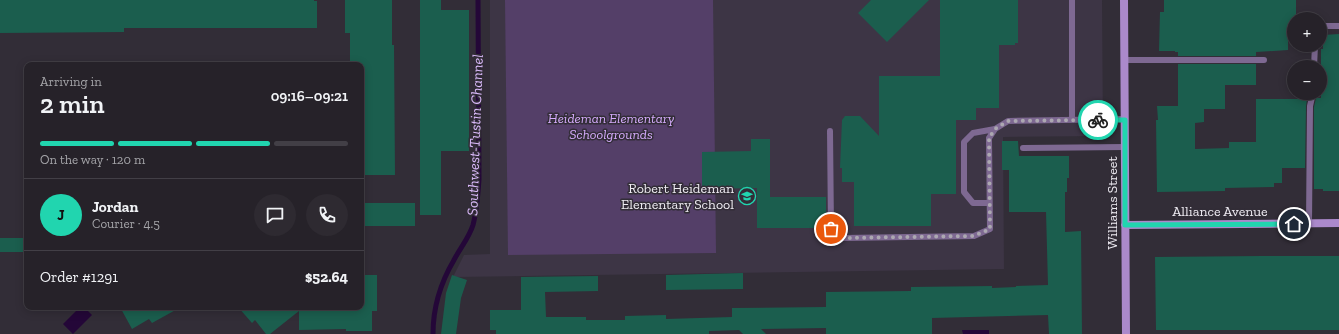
<!DOCTYPE html>
<html lang="en">
<head>
<meta charset="utf-8">
<style>
  body { margin:0; font-family:"Zilla Slab",serif; background:#2e2a31; color:#f1f3f6; height:100vh; display:flex; flex-direction:column; font-size:15px; white-space:nowrap }
  * { box-sizing:border-box; margin:0 }
  p { font-size:13px; color:#a4a4a8 }
  .icon { flex:none; width:22px; height:22px; fill:none; stroke:currentColor; stroke-width:2; stroke-linecap:round; stroke-linejoin:round }
  .map { position:relative; flex:1; overflow:hidden }
  .sheet { position:absolute; left:24px; top:62px; width:340px; height:248px; display:flex; flex-direction:column; background:#262229; border-radius:8px; box-shadow:0 2px 10px #0003,0 0 0 1px #423f46 }
  .sheet>* { flex:none }
  .controls { position:absolute; left:1287px; top:12px; display:grid; gap:8px }
  .controls a { display:grid; place-items:center; width:40px; height:40px; border-radius:50%; background:#262229; box-shadow:0 2px 10px #0003,0 0 0 1px #423f46; font-size:20px }
  .pin { position:absolute; display:grid; place-items:center; width:34px; height:34px; color:#fff; margin:-17px; border:2px solid #fff; border-radius:50%; box-shadow:0 1px 4px #0007 }
  .courier { position:absolute; display:grid; place-items:center; width:40px; height:40px; margin:-20px; border:3px solid #21d5af; border-radius:50%; background:#fff; color:#222; box-shadow:0 1px 5px #0007 }
  .headline em { font-style:normal; font-weight:600 }
  .headline div { display:flex; flex-direction:column-reverse }
  .headline { display:flex; align-items:center; justify-content:space-between; height:68px; padding:0 16px }
  h1 { font-size:26px; font-weight:600; line-height:30px }
  .bar { display:grid; grid-template-columns:repeat(4,1fr); gap:6px 4px; align-content:center; height:48px; padding:0 16px }
  .bar i { height:5px; border-radius:3px; background:#423f46 }
  .bar .selected { background:#21d5af }
  .bar p { grid-column:span 4 }
  .line { display:flex; align-items:center; gap:10px; padding:0 16px; border-top:1px solid #423f46 }
  .line div { flex:1 }
  .round { display:grid; place-items:center; flex:none; width:42px; height:42px; border-radius:21px; background:#2e2a31 }
  .map>svg:first-child { display:block }
  .built { fill:#3d3545 }
  .green { fill:#543f68 }
  .water { fill:#240738 }
  .lines { fill:none; stroke-linecap:round; stroke-linejoin:round }
  .stream { stroke:#240738; stroke-width:5 }
  .building { fill:#1b5e4e }
  .lane { stroke:#7e6992; stroke-width:6 }
  .secondary { stroke:#ab89cb; stroke-width:8 }
  .done { stroke:#aca8b1; stroke-width:4; stroke-dasharray:0 7.2 }
  .route { stroke:#21d5af; stroke-width:5 }
  .labels { text-anchor:middle; dominant-baseline:central; stroke-width:3; stroke-linejoin:round; paint-order:stroke }
  .park-label { font-size:14px; font-style:italic; fill:#d5abfc; stroke:#322d37 }
  .poi-label { font-size:14px; fill:#eeebf2; stroke:#322d37; text-anchor:end }
  .street-label { font-size:14px; fill:#eeebf2; stroke:#322d37 }
  .water-label { font-size:15px; font-style:italic; fill:#dcbbfc; stroke:#322d37 }
</style>
</head>
<body>
<div class="map">
<svg width="1339" height="334" viewBox="0 0 1339 334">
  <rect width="100%" height="100%" fill="#322d37"/>
  <path class="built" d="M490 0H1102L1103 136 1003 137 1004 269 453 277 464 255 490 254Z"/>
  <path class="green" d="M505 0H713L716 253 508 255Z"/>
  <path class="water" d="M80 307H84L92 315 73 334 63 324Z
    M962 330H989V334H963Z"/>
  <g class="lines">
    <path class="stream" d="M433 334C433 308 441 282 454 260 460 248 469 238 473 225 477 210 478 194 479 179L478 0"/>
  </g>
  <path class="building" d="M0 0H314V1H317V28H124V32L0 33Z
    M345 0H392V45H394L395 175H361V65H350V33H345Z
    M420 0H441V10H469V151H441V215H420Z
    M871 0H929L887 42 858 13Z
    M940 0H1018V43H1015V45H999V108H976V120H956V194H931V226H854V182H842V168H840L842 120 845 116H860L879 136V76H940Z
    M1164 0H1296V19H1294V34H1288V50L1256 52V56H1178V52H1175V51H1159L1160 12H1164Z
    M1339 34V191H1323V189H1314V107L1316 98H1321V49H1323V35Z
    M1178 64H1256V85H1225V109H1204V122L1195 123V149L1229 148V142H1256V99H1307L1306 106 1305 168H1282V183H1274V187L1225 188V191L1157 192 1156 120H1158L1157 106H1178Z
    M751 139H770V197H826V228H757V188L702 189V152L751 151Z
    M1002 141H1018L1019 156H1069V178H1067V192H1065V232L1081 231 1082 334H1049L1048 315 932 318V334H826V328L761 329 766 334H743L739 330 709 331V334H496V330H490V310H521V277L598 276V291L545 292 546 317H586V320H625V316L666 315V319L732 317V308L826 307V292L911 291V287L992 286V288L1016 287V286L1048 285 1046 212H1009V170H1002Z
    M361 203H415V226H361Z
    M0 238H27V252H0Z
    M1262 256H1339V330H1156L1155 257Z
    M743 273V289L666 290V275Z
    M361 275H377V311H372V331H346V329L299 330V311L270 334H266L255 320 252 323 238 307H361Z
    M452 275 467 280 461 298 456 334H441L446 293Z
    M120 307H181L152 323 149 319 132 329Z"/>
  <g class="lines">
    <path class="lane" d="M1072 0V120
      M1320 26H1339
      M1125 60H1264
      M1314 67 1315 45
      M830 131 831 229 844 238 974 236 990 229 989 138 995 129
      M1023 148 1125 147
      M989 203H973L964 192V142L973 133 995 129 1008 121 1125 119
      M1309 224 1310 106 1313 93"/>
    <path class="secondary" d="M1124 0 1126 334
      M1125 225 1339 223"/>
  </g>
  <g class="lines">
    <path class="done" d="M831 229 844 238 974 236 990 229 989 138 995 129 1008 121 1098 120"/>
    <path class="route" d="M1098 120H1125V225L1294 224"/>
  </g>
  <defs>
    <g id="school-ring" transform="scale(0.9)"><circle r="9.5" fill="#322d37" stroke="#21d5af" stroke-width="1.5"/><path d="M0-5L7-2L0 1L-7-2ZM-4 1L0 2.5L4 1V4Q0 6-4 4Z" fill="#21d5af"/></g>
  </defs>
  <g fill-rule="evenodd">
    <use href="#school-ring" x="747" y="196"/>
  </g>
  <g class="labels">
    <g class="park-label">
      <text x="611" y="118">Heideman Elementary<tspan x="611" dy="16">Schoolgrounds</tspan></text>
    </g>
    <g class="poi-label">
      <text x="734" y="188">Robert Heideman<tspan x="734" dy="16">Elementary School</tspan></text>
    </g>
    <g class="street-label">
      <text transform="translate(1112 203) rotate(-90)">Williams Street</text>
      <text x="1220" y="211">Alliance Avenue</text>
    </g>
    <g class="water-label">
      <text transform="translate(475 135) rotate(-88)">Southwest-Tustin Channel</text>
    </g>
  </g>
</svg>
<div class="controls">
<a>+</a>
<a>−</a>
</div>
<div class="pin" style="left:831px;top:229px;background:#ea580c"><svg class="icon" aria-label="bag" viewBox="0 0 24 24"><path d="M5 8h14l-1 12H6zM9 8a3 3 0 0 1 6 0"/></svg></div>
<div class="pin" style="left:1294px;top:224px;background:#1f2937"><svg class="icon" aria-label="home" viewBox="0 0 24 24"><path d="M3 11l9-7 9 7M6 9v11h12V9"/></svg></div>
<div class="courier" style="left:1098px;top:120px"><svg class="icon" aria-label="bike" viewBox="0 0 24 24"><circle cx="6" cy="16" r="4"/><circle cx="18" cy="16" r="4"/><path d="M6 16l4-8h5l3 8M10 8l3 8H6M13 5h3"/></svg></div>
<section class="sheet">
<div class="headline"><div><h1>2 min</h1><p>Arriving in</p></div><em>09:16–09:21</em></div>
<div class="bar"><i class="selected"></i><i class="selected"></i><i class="selected"></i><i></i><p>On the way · 120 m</p></div>
<div class="line" style="height:72px"><b class="round" style="background:#21d5af;color:#111">J</b><div><b>Jordan</b><p>Courier · 4.5</p></div><a class="round"><svg class="icon" aria-label="chat" viewBox="0 0 24 24"><path d="M4 5h16v11H9l-5 4z"/></svg></a><a class="round"><svg class="icon" aria-label="phone" viewBox="0 0 24 24"><path d="M5 4h4l2 5-3 2q2 4 5 5l2-3 5 2v4C11 20 4 13 5 4z"/></svg></a></div>
<div class="line" style="height:52px"><div>Order #1291</div><b>$52.64</b></div>
</section>
</div>
</body>
</html>
